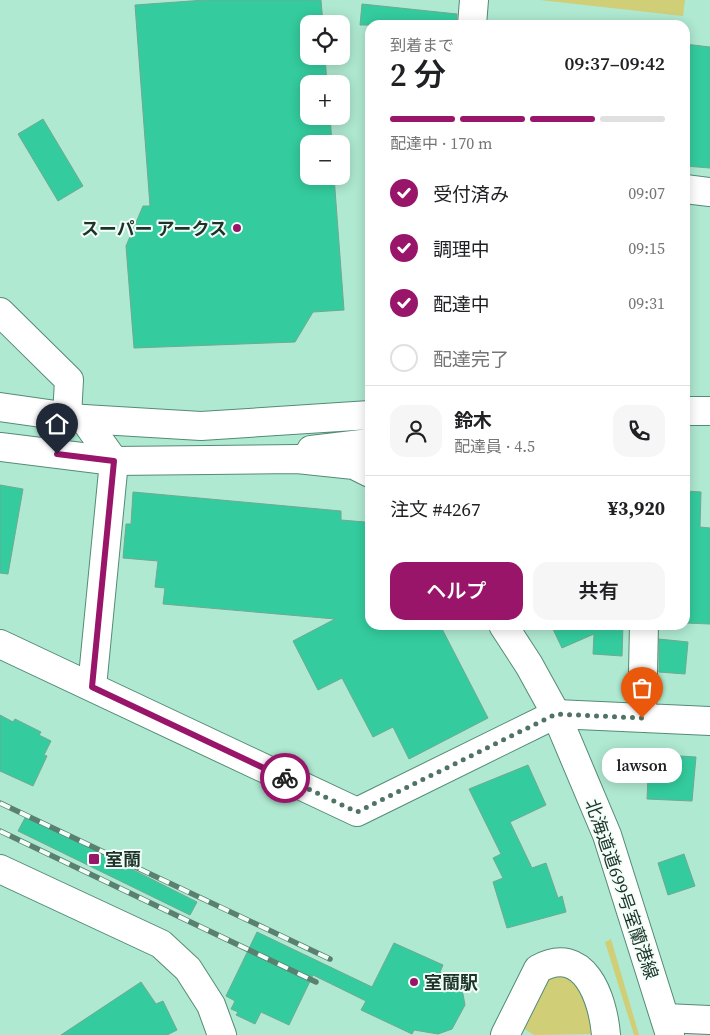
<!DOCTYPE html>
<html lang="ja">
<head>
<meta charset="utf-8">
<style>
  body { margin:0; font-family:"Source Serif 4","Noto Sans JP",serif; background:#f6f6f6; color:#202124; height:100vh; display:flex; flex-direction:column; font-size:19px; white-space:nowrap }
  * { box-sizing:border-box; margin:0 }
  p { font-size:16px; color:#757577 }
  .icon { flex:none; width:28px; height:28px; fill:none; stroke:currentColor; stroke-width:2; stroke-linecap:round; stroke-linejoin:round }
  .map { position:relative; flex:1; overflow:hidden }
  .drawer { position:absolute; left:365px; top:20px; width:325px; height:610px; display:flex; flex-direction:column; background:#fff; border-radius:15px; box-shadow:0 2px 12px #0003 }
  .drawer>* { flex:none }
  .controls { position:absolute; left:300px; top:15px; display:grid; gap:10px }
  .controls a { display:grid; place-items:center; width:50px; height:50px; border-radius:10px; background:#fff; box-shadow:0 2px 12px #0003; font-size:25px }
  .pin { position:absolute; display:grid; place-items:center; width:42px; height:42px; color:#fff; margin:-51px -21px; border-radius:50% 50% 50% 0; rotate:-45deg; box-shadow:0 0 5px #0007 }
  .pin .icon { rotate:45deg }
  .courier { position:absolute; display:grid; place-items:center; width:50px; height:50px; margin:-25px; border:4px solid #98156a; border-radius:50%; background:#fff; color:#222; box-shadow:0 1px 6px #0007 }
  .bubble { position:absolute; height:35px; border-radius:15px; background:#fff; box-shadow:0 2px 12px #0003; font-size:16px; font-weight:600; line-height:35px; text-align:center }
  .overview em { font-style:normal; font-weight:600 }
  .overview div { display:flex; flex-direction:column-reverse }
  .overview { display:flex; align-items:center; justify-content:space-between; height:85px; padding:0 25px }
  h1 { font-size:32px; font-weight:600; line-height:38px }
  .bar { display:grid; grid-template-columns:repeat(4,1fr); gap:8px 5px; align-content:center; height:60px; padding:0 25px }
  .bar i { height:6px; border-radius:4px; background:#e0e0e0 }
  .bar .selected { background:#98156a }
  .bar p { grid-column:span 4 }
  .line { display:flex; align-items:center; gap:12px; padding:0 25px; border-top:1px solid #e0e0e0 }
  .line div { flex:1 }
  .round { display:grid; place-items:center; flex:none; width:52px; height:52px; border-radius:15px; background:#f6f6f6 }
  ol { padding:0 25px; list-style:none }
  li { display:flex; align-items:center; gap:15px; height:55px }
  li p { margin-inline-start:auto }
  li .icon { padding:5px; border-radius:50%; background:#98156a; color:#fff; stroke-width:4 }
  li:last-child { color:#757577 }
  li i { width:28px; height:28px; border:2px solid #e0e0e0; border-radius:50% }
  .button { display:flex; gap:10px; margin-top:auto; padding:10px 25px }
  .button a { flex:1; height:58px; border-radius:15px; background:#98156a; color:#fff; font-size:20px; font-weight:600; line-height:58px; text-align:center }
  .button a+a { background:#f6f6f6; color:#202124 }
  .map>svg:first-child { display:block }
  .green { fill:#d0ce77 }
  .building { fill:#34cc9e; stroke:#71a892 }
  .lines { fill:none; stroke-linecap:round; stroke-linejoin:round }
  .minor-casing { stroke:#548b75; stroke-width:30 }
  .major-casing { stroke:#548b75; stroke-width:30 }
  .minor { stroke:#fff; stroke-width:28 }
  .major { stroke:#fff; stroke-width:28 }
  .rail-casing { stroke:#5a8071; stroke-width:5.5 }
  .rail { stroke:#f3fef9; stroke-width:4; stroke-dasharray:11; stroke-linecap:butt }
  .done { stroke:#4f7364; stroke-width:5; stroke-dasharray:0 9 }
  .route { stroke:#98156a; stroke-width:6 }
  .poi-dot { fill:#98156a; stroke:#f3fef9; stroke-width:2 }
  .labels { text-anchor:middle; dominant-baseline:central; stroke-width:4; stroke-linejoin:round; paint-order:stroke }
  .poi-label { font-size:18px; font-weight:bold; fill:#1c332a; stroke:#f3fef9; text-anchor:start }
  .street-label { font-size:18px; fill:#1c332a; stroke:#f3fef9 }
</style>
</head>
<body>
<div class="map">
<svg width="710" height="1035" viewBox="0 0 710 1035">
  <rect width="100%" height="100%" fill="#afe9d1"/>
  <path class="green" d="M540 0H685L683 16Z
    M611 939 639 1035H634L605 942Z
    M551 973 581 981 594 1029 591 1034 534 1035 523 1028Z"/>
  <path class="building" d="M205 0H321L323 24H309V56H325L327 84H309V116H330L332 144H309V176H334L344 310 313 312 295 342 134 348 126 246 143 206H150L135 5Z
    M362 4 457 14 456 25H360Z
    M685 44 710 47V168L685 166Z
    M43 119 83 186 58 201 18 134Z
    M0 485 23 489 8 574 0 573Z
    M685 491 701 492 700 527 710 528V624L685 623Z
    M133 492 341 511V520L365 522 370 527V625H440L488 718 409 759 393 727 373 737 342 678 318 690 293 641 335 619 163 604 165 588 155 587 158 561 123 558 126 524H131Z
    M551 625H623L622 656 593 654 594 634 562 648Z
    M659 639 688 642 685 674 659 672Z
    M0 715 13 722 15 719 41 732 39 735 51 741 44 755 47 756 33 786 0 771Z
    M649 754 696 757 692 801 647 799Z
    M528 765 546 805 510 822 532 868 546 863 558 898 562 896 566 912 507 928 493 882 503 878 493 858 501 854 469 789Z
    M26 816 197 902 190 915 18 831Z
    M684 854 695 886 668 895 658 863Z
    M257 932 372 987 394 943 443 965 440 972 458 985 463 994 465 1005 452 1029 438 1034 414 1030 412 1034 361 1010 366 1001 313 975 289 1025 261 1012 255 1024 236 1015 238 1012 231 1009 235 1001 226 996Z
    M141 982 156 1004 163 1001 177 1030 167 1035H61Z"/>
  <g class="lines">
    <g class="minor-casing">
      <path id="minor" d="M472 25 474 0
        M685 189 710 192
        M0 312 69 380 67 416
        M84 419 114 461 92 687
        M0 644 357 812 556 714 710 721
        M642 718 644 625
        M0 869 161 944 188 969 211 1005 222 1035
        M665 1018 710 1020
        M505 1035 538 969C584 943 603 998 606 1035"/>
    </g>
    <g class="major-casing">
      <path id="major" d="M0 407 84 419 201 426 370 415
        M685 411H710
        M0 447 114 461 297 459 354 465 370 473
        M311 450 370 443
        M503 625 529 665 556 714 607 835 670 1035"/>
    </g>
    <use href="#minor" class="minor"/>
    <use href="#major" class="major"/>
    <g class="rail-casing">
      <path id="rail" d="M0 803 330 959
        M0 831 316 982"/>
    </g>
    <use href="#rail" class="rail"/>
  </g>
  <g class="lines">
    <path class="done" d="M285 778 357 812 556 714 642 718"/>
    <path class="route" d="M57 454 114 461 92 687 285 778"/>
  </g>
  <g class="poi-dot">
    <circle cx="237" cy="228" r="5"/>
    <rect x="88" y="853" width="12" height="12" rx="2.5"/>
    <circle cx="414" cy="982" r="5"/>
  </g>
  <g class="labels">
    <g class="poi-label">
      <text x="227" y="228" text-anchor="end">スーパー アークス</text>
      <text x="105" y="859">室蘭</text>
      <text x="424" y="982">室蘭駅</text>
    </g>
    <g class="street-label">
      <text transform="translate(622 889) rotate(71)">北海道道699号室蘭港線</text>
    </g>
  </g>
</svg>
<div class="controls">
<a><svg class="icon" aria-label="locate" viewBox="0 0 24 24"><circle cx="12" cy="12" r="6"/><path d="M12 2v4M12 18v4M2 12h4M18 12h4"/></svg></a>
<a>+</a>
<a>−</a>
</div>
<div class="pin" style="left:642px;top:718px;background:#ea580c"><svg class="icon" aria-label="bag" viewBox="0 0 24 24"><path d="M5 8h14l-1 12H6zM9 8a3 3 0 0 1 6 0"/></svg></div>
<div class="pin" style="left:57px;top:454px;background:#1f2937"><svg class="icon" aria-label="home" viewBox="0 0 24 24"><path d="M3 11l9-7 9 7M6 9v11h12V9"/></svg></div>
<div class="courier" style="left:285px;top:778px"><svg class="icon" aria-label="bike" viewBox="0 0 24 24"><circle cx="6" cy="16" r="4"/><circle cx="18" cy="16" r="4"/><path d="M6 16l4-8h5l3 8M10 8l3 8H6M13 5h3"/></svg></div>
<div class="bubble" style="left:602px;top:748px;width:80px">lawson</div>
<section class="drawer">
<div class="overview"><div><h1>2 分</h1><p>到着まで</p></div><em>09:37–09:42</em></div>
<div class="bar"><i class="selected"></i><i class="selected"></i><i class="selected"></i><i></i><p>配達中 · 170 m</p></div>
<ol>
<li><svg class="icon" aria-label="check" viewBox="0 0 24 24"><path d="M5 12l5 5 9-10"/></svg>受付済み<p>09:07</p></li>
<li><svg class="icon" aria-label="check" viewBox="0 0 24 24"><path d="M5 12l5 5 9-10"/></svg>調理中<p>09:15</p></li>
<li><svg class="icon" aria-label="check" viewBox="0 0 24 24"><path d="M5 12l5 5 9-10"/></svg>配達中<p>09:31</p></li>
<li><i></i>配達完了</li>
</ol>
<div class="line" style="height:90px"><a class="round"><svg class="icon" aria-label="person" viewBox="0 0 24 24"><circle cx="12" cy="8" r="4"/><path d="M4 21q1-7 8-7t8 7"/></svg></a><div><b>鈴木</b><p>配達員 · 4.5</p></div><a class="round"><svg class="icon" aria-label="phone" viewBox="0 0 24 24"><path d="M5 4h4l2 5-3 2q2 4 5 5l2-3 5 2v4C11 20 4 13 5 4z"/></svg></a></div>
<div class="line" style="height:65px"><div>注文 #4267</div><b>¥3,920</b></div>
<div class="button"><a>ヘルプ</a><a>共有</a></div>
</section>
</div>
</body>
</html>
